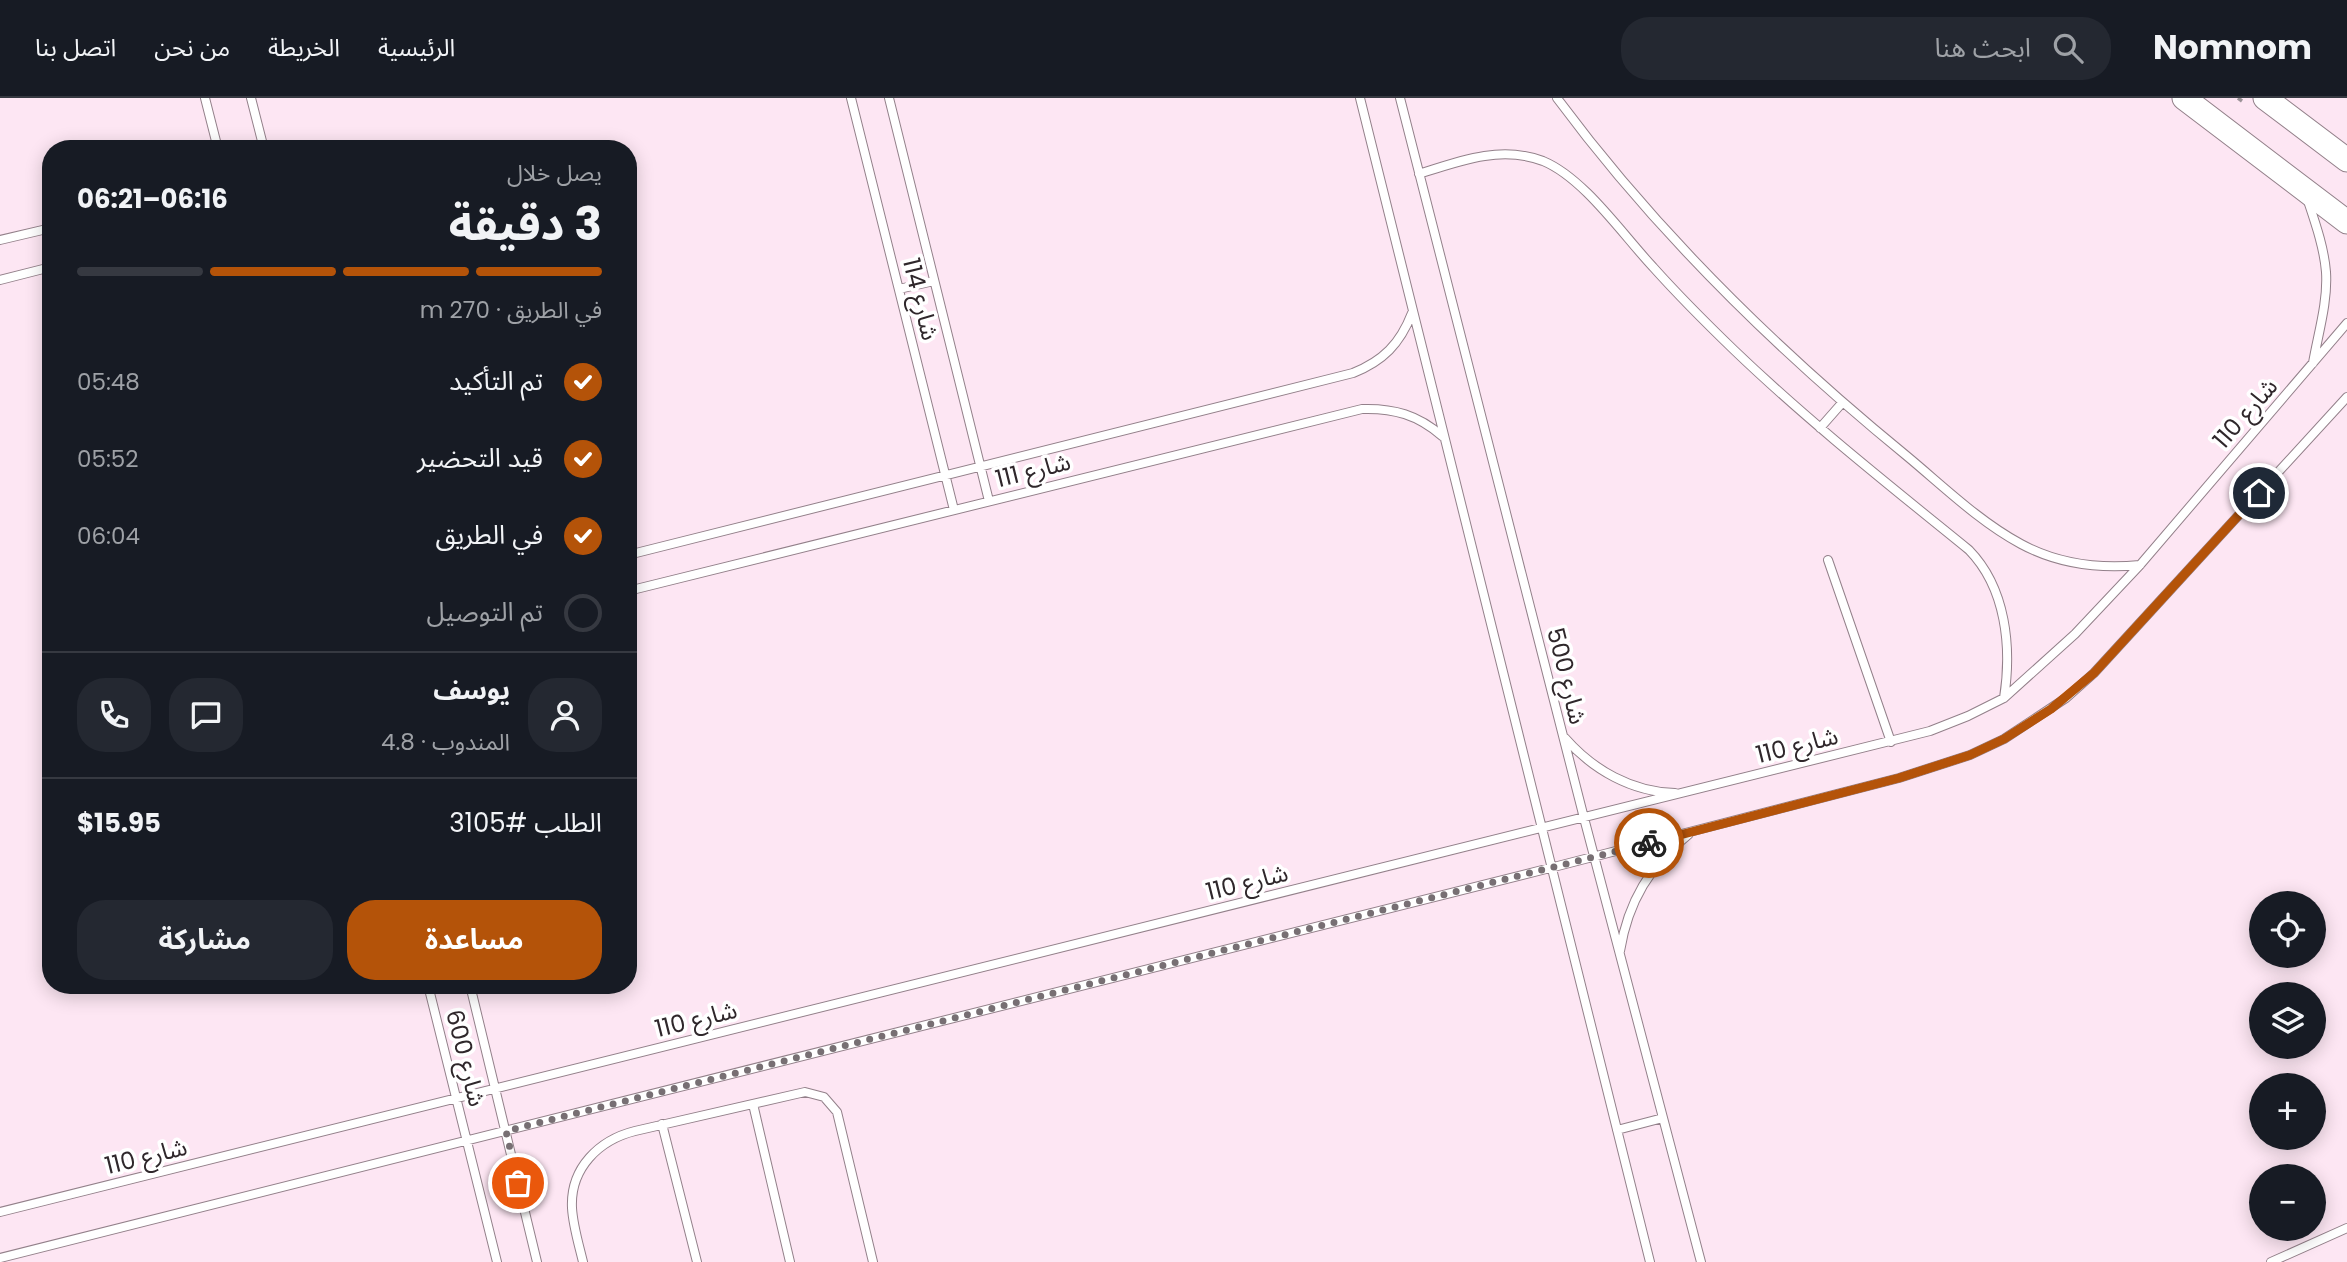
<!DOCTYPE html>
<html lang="ar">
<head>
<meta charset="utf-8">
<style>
  body { margin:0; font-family:Poppins,"Noto Sans Arabic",sans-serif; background:#242831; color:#f1f3f6; direction:rtl; height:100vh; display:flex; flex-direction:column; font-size:26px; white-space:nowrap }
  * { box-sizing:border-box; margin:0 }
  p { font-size:23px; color:#9ea1a6 }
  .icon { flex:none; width:38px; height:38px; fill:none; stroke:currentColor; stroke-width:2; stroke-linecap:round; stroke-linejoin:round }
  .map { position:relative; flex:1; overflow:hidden; direction:ltr }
  .drawer { position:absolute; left:42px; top:42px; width:595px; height:854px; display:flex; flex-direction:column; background:#171b24; border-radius:28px; box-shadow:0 4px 18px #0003; direction:rtl }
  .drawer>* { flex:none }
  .fabs { position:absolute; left:2249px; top:793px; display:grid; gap:14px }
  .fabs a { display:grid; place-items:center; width:77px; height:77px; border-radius:50%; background:#171b24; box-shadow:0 4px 18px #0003; font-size:35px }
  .pin { position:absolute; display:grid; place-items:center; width:60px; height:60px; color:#fff; margin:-30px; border:4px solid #fff; border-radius:50%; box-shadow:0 2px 7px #0007 }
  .courier { position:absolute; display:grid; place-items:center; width:70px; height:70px; margin:-35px; border:5px solid #b45309; border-radius:50%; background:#fff; color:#222; box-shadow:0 2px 9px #0007 }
  .headline em { font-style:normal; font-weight:700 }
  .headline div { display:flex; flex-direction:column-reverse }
  .headline { display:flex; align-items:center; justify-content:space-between; height:119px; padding:0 35px }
  h1 { font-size:46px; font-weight:700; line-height:52px }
  .bar { display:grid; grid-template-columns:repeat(4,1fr); gap:10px 7px; align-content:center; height:84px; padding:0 35px }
  .bar i { height:9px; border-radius:5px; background:#363941 }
  .bar .on { background:#b45309 }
  .bar p { grid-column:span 4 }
  .line { display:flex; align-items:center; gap:18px; padding:0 35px; border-top:2px solid #363941 }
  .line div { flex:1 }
  .round { display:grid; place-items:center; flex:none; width:74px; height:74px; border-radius:28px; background:#242831 }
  ol { padding:0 35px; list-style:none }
  li { display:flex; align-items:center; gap:21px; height:77px }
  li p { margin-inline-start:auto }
  li .icon { padding:7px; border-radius:50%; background:#b45309; color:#fff; stroke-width:4 }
  li:last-child { color:#9ea1a6 }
  li i { width:38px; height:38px; border:4px solid #363941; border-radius:50% }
  .action { display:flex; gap:14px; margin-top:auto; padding:14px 35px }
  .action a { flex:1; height:80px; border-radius:28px; background:#b45309; color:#fff; font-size:28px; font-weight:700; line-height:80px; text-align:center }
  .action a+a { background:#242831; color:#f1f3f6 }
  header { display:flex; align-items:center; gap:42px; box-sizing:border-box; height:98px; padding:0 35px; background:#171b24; border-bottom:2px solid #363941 }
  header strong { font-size:33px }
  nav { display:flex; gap:38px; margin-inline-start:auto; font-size:24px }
  .search { width:490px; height:63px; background:#242831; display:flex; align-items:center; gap:18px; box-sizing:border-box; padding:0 24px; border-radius:28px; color:#9ea1a6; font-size:26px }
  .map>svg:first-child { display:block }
  .built { fill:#fde6f3; fill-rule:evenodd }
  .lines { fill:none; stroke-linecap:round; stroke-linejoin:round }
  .lane-casing { stroke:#93808a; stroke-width:10 }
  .secondary-casing { stroke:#93808a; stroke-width:25 }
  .path { stroke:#9b9297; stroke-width:3.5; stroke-dasharray:5 5; stroke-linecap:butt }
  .lane { stroke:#fff; stroke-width:8 }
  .secondary { stroke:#fff; stroke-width:23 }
  .done { stroke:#776f73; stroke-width:7; stroke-dasharray:0 12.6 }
  .route { stroke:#b45309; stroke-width:9 }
  .labels { text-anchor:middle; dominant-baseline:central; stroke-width:7; stroke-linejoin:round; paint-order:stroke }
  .street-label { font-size:24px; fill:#2f272b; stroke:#fff }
</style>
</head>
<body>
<header>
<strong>Nomnom</strong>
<div class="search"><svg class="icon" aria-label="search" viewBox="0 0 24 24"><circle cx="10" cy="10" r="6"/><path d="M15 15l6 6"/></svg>ابحث هنا</div>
<nav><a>الرئيسية</a><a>الخريطة</a><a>من نحن</a><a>اتصل بنا</a></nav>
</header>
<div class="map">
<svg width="2347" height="1164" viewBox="0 0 2347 1164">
  <rect width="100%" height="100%" fill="#fdf4f9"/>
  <path class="built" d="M0 0H2347V1164H0ZM51 51H628V887H51ZM2261 805H2314V858H2261ZM2261 896H2314V948H2261ZM2261 987H2314V1040H2261ZM2261 1078H2314V1130H2261Z"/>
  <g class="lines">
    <g class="lane-casing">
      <path id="lane" d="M205 0 218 51
        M251 0 264 51
        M851 0 954 412
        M889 0 989 403
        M1360 0 1650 1164
        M1400 0 1584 720 1701 1164
        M1557 0C1657 135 1778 253 1908 359 1944 389 1980 424 2021 446 2058 466 2099 471 2140 467
        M1419 76C1459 63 1501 47 1543 63 1584 80 1622 136 1653 169 1679 198 1706 225 1734 252 1808 323 1889 387 1969 452 2006 490 2012 549 2004 600
        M2307 100C2315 124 2324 149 2326 174 2328 204 2318 236 2313 265
        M0 142 51 130
        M0 182 51 169
        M899 191 934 183
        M1820 330 1842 305
        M628 457 1353 275C1383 263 1400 246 1412 215
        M1828 462 1891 644
        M628 493 1362 311C1394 310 1418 317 1442 338
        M1565 640C1593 672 1632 694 1675 695
        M1620 853C1628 804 1650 767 1689 736
        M428 887 497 1164
        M470 887 537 1164
        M753 1006 790 1164
        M662 1026 697 1164
        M1617 1032 1663 1020
        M0 1114 1930 633 1968 618 2004 600 2075 536 2140 467 2347 225
        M0 1160 1550 770 1899 680 1970 657 2004 641 2066 600 2094 575 2347 299
        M583 1164C579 1147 573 1128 572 1110 570 1070 599 1042 635 1033L805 994 824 999 837 1014 873 1164
        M2271 1164 2347 1130"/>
    </g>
    <g class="secondary-casing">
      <path id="secondary" d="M2184 0 2347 124
        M2265 0 2347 62"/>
    </g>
    <path class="path" d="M2238 0 2246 6"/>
    <use href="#lane" class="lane"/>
    <use href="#secondary" class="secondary"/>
  </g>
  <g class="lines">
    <path class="done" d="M518 1085 506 1033 1649 745"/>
    <path class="route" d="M1649 745 1899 680 1970 657 2004 641 2051 611 2094 575 2259 395"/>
  </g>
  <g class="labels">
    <g class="street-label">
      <text transform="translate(921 201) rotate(76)">شارع 114</text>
      <text transform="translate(2245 315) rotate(-49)">شارع 110</text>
      <text transform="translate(1033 372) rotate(-14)">شارع 111</text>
      <text transform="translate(1567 578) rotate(76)">شارع 500</text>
      <text transform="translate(1797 647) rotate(-14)">شارع 110</text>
      <text transform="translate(1247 784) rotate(-14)">شارع 110</text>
      <text transform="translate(696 921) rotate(-14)">شارع 110</text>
      <text transform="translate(466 960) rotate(76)">شارع 600</text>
      <text transform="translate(146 1058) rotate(-14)">شارع 110</text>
    </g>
  </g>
</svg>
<div class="fabs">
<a><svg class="icon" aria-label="locate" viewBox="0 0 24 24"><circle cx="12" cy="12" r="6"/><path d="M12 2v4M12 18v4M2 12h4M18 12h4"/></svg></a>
<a><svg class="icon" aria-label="layers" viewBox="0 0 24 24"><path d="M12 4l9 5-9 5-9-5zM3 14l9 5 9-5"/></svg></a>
<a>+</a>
<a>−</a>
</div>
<div class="pin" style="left:518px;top:1085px;background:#ea580c"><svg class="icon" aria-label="bag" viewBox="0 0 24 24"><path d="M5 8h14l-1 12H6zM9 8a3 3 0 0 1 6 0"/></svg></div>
<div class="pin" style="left:2259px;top:395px;background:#1f2937"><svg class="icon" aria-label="home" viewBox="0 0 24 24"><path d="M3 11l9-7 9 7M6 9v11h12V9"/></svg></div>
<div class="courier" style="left:1649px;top:745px"><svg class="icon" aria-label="bike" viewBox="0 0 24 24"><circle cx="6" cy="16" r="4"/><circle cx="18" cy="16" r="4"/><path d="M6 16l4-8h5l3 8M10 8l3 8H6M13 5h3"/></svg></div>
<section class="drawer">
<div class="headline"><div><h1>3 دقيقة</h1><p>يصل خلال</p></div><em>06:16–06:21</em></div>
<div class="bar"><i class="on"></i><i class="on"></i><i class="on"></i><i></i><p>في الطريق · 270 m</p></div>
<ol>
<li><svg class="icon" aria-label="check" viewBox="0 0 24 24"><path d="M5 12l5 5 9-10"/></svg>تم التأكيد<p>05:48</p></li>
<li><svg class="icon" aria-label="check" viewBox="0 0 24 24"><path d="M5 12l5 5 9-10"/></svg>قيد التحضير<p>05:52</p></li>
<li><svg class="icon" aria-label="check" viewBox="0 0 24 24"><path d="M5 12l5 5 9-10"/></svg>في الطريق<p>06:04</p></li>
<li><i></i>تم التوصيل</li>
</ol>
<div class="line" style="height:126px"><a class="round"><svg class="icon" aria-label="person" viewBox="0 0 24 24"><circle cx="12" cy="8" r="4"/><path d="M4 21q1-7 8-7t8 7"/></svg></a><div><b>يوسف</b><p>المندوب · 4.8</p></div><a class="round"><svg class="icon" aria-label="chat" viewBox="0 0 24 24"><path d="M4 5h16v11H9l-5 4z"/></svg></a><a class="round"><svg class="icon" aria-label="phone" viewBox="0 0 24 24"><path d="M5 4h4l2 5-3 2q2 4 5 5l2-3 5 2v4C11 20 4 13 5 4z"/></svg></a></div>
<div class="line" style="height:91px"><div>الطلب #3105</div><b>$15.95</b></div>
<div class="action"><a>مساعدة</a><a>مشاركة</a></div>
</section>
</div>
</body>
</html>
